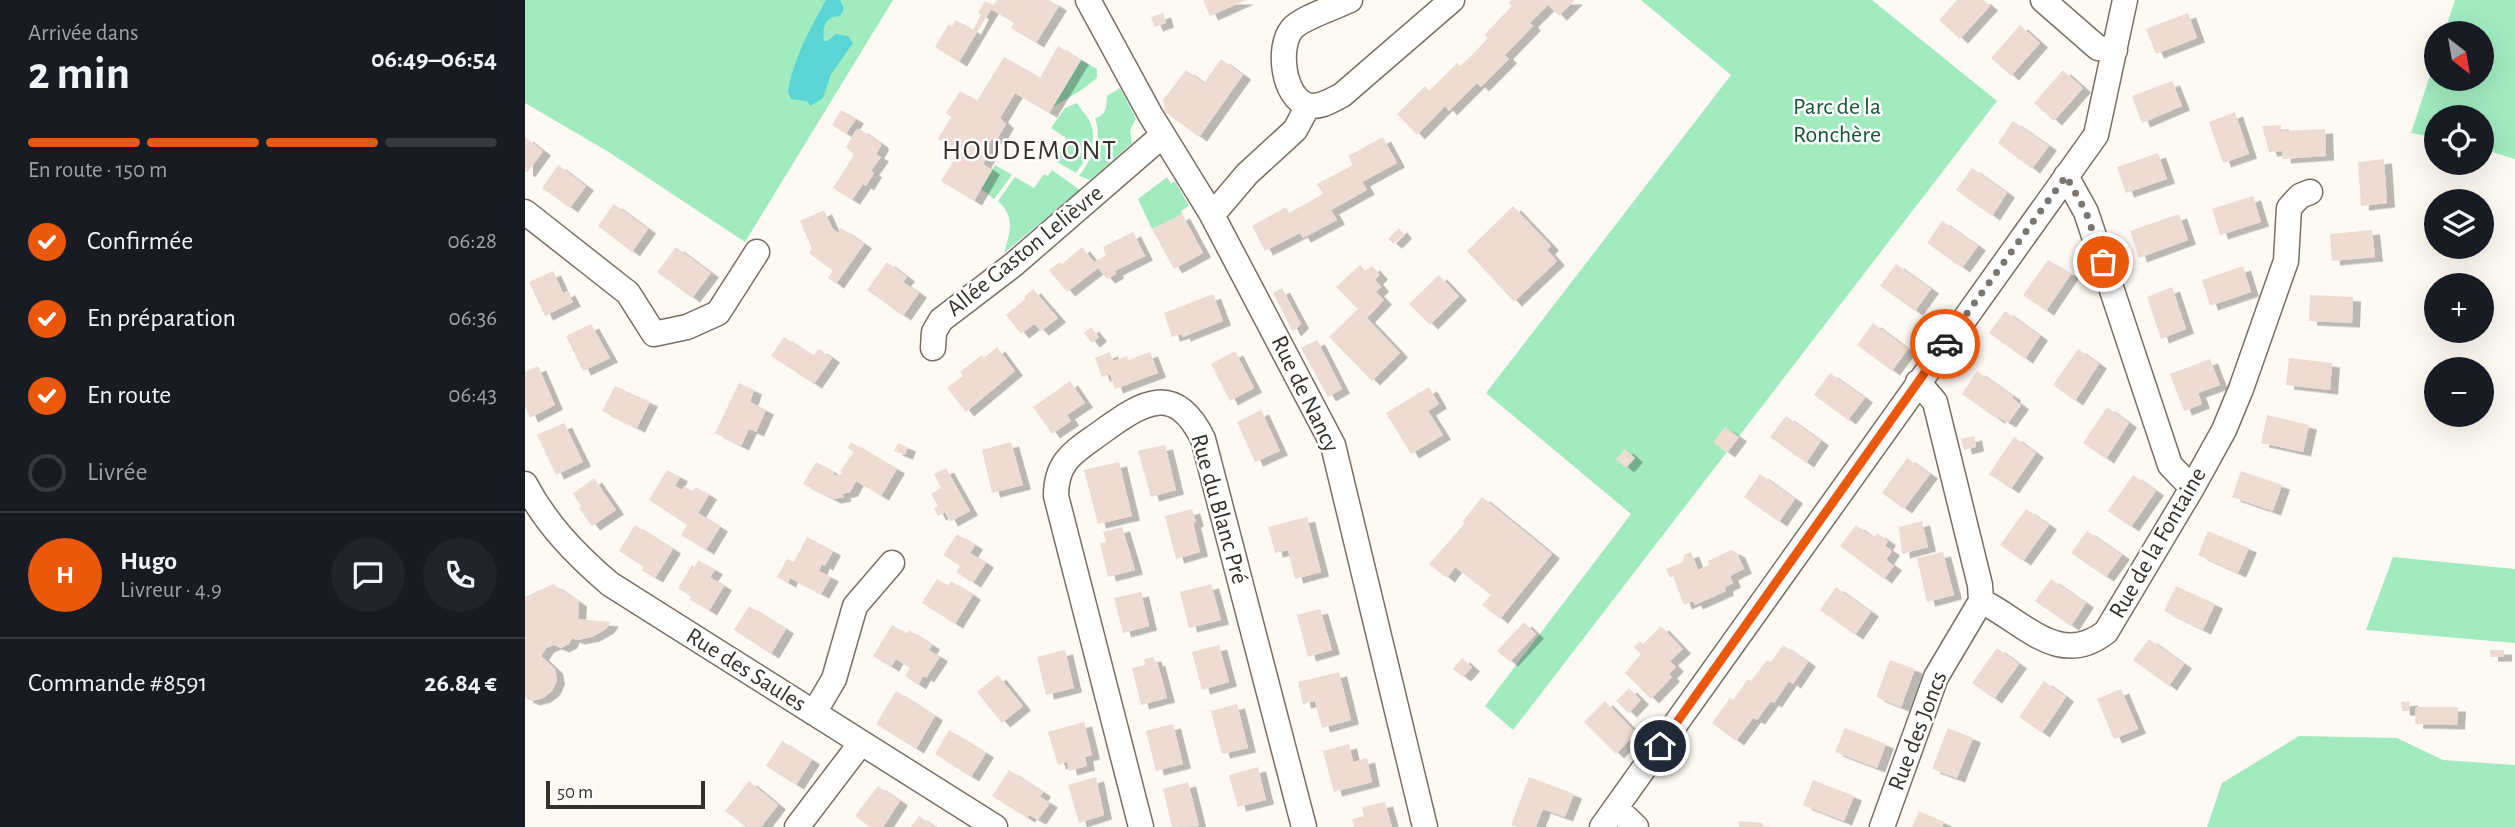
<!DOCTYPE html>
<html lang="fr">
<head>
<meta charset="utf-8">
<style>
  body { margin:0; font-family:"Alegreya Sans",sans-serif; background:#20242c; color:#f1f3f6; height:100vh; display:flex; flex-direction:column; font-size:26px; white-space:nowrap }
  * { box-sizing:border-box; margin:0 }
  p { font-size:23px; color:#9ea1a6 }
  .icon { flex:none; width:38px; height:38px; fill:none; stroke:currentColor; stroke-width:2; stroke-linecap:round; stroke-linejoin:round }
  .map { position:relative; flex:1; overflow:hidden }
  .panel { display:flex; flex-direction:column; background:#171b24; width:525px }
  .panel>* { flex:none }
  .needle { width:46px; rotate:149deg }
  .controls { position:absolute; left:1899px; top:21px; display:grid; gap:14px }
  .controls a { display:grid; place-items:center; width:70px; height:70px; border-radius:50%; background:#171b24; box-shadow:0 7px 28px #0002; font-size:35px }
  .scale { position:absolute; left:21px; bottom:18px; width:159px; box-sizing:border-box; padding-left:7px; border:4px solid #36302b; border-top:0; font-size:19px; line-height:24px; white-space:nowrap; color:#36302b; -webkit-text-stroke:5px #fff; paint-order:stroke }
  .pin { position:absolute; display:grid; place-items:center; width:60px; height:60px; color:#fff; margin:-30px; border:4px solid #fff; border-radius:50%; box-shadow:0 2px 7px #0007 }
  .courier { position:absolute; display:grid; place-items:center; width:70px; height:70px; margin:-35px; border:5px solid #ea580c; border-radius:50%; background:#fff; color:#222; box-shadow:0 2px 9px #0007 }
  .overview em { font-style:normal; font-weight:600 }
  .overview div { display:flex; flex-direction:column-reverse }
  .overview { display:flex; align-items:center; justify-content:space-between; height:119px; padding:0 28px }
  h1 { font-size:46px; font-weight:600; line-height:52px }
  .bar { display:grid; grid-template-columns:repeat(4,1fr); gap:10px 7px; align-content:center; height:84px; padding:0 28px }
  .bar i { height:9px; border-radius:5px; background:#363941 }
  .bar .active { background:#ea580c }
  .bar p { grid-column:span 4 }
  .line { display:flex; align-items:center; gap:18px; padding:0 28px; border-top:2px solid #363941 }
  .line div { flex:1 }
  .round { display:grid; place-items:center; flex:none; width:74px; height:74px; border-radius:37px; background:#20242c }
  ol { padding:0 28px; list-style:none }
  li { display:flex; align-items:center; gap:21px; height:77px }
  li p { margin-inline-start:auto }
  li .icon { padding:7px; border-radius:50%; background:#ea580c; color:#fff; stroke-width:4 }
  li:last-child { color:#9ea1a6 }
  li i { width:38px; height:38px; border:4px solid #363941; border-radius:50% }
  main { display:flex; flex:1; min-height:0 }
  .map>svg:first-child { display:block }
  .green { fill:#a1ebbf }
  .water { fill:#59d5d5 }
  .building { fill:#eedbd2; filter:url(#shadow) }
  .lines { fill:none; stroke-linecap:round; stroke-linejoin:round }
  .minor-casing { stroke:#7b6f63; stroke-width:27 }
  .minor { stroke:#fff; stroke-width:24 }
  .done { stroke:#7c7671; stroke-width:7; stroke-dasharray:0 12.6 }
  .route { stroke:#ea580c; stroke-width:9 }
  .labels { text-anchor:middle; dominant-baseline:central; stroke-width:5; stroke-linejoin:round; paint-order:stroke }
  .park-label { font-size:24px; fill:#135536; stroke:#fff }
  .street-label { font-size:24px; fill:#36302b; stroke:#fff }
  .quarter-label { font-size:28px; letter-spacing:2px; fill:#36302b; stroke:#fff }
</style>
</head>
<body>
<main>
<section class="panel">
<div class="overview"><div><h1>2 min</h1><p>Arrivée dans</p></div><em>06:49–06:54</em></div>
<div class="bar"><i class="active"></i><i class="active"></i><i class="active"></i><i></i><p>En route · 150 m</p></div>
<ol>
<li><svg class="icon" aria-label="check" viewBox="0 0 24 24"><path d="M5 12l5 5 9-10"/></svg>Confirmée<p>06:28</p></li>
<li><svg class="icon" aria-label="check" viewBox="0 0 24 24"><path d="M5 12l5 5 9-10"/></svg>En préparation<p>06:36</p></li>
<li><svg class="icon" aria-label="check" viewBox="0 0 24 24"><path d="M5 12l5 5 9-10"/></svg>En route<p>06:43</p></li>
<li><i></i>Livrée</li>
</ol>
<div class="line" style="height:126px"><b class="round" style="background:#ea580c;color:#fff">H</b><div><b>Hugo</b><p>Livreur · 4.9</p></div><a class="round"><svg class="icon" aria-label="chat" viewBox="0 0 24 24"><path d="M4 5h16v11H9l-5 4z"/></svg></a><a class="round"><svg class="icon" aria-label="phone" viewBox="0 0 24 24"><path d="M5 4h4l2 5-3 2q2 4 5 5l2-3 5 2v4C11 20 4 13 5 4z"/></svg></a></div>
<div class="line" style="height:91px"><div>Commande #8591</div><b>26.84 €</b></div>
</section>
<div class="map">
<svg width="1990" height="827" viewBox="0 0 1990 827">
  <defs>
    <filter id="shadow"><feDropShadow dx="8" dy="4.5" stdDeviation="0" flood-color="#0004"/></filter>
  </defs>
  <rect width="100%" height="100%" fill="#fff9f3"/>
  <path class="green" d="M0 0H368L220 242 82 151 0 103Z
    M1116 0H1347L1472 101 988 730 960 706 1106 514 961 393 1206 75Z
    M1930 0H1990V159L1957 149 1956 117H1911V138L1886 133 1911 57V79H1956V33H1919Z
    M556 60 572 69V78L555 91 528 107Z
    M595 88 611 119 605 130 607 143 565 180 554 176C567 157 578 141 570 118 582 115 581 107 582 96Z
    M552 103C556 110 562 115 565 122 574 141 562 157 551 173L532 162 536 156 532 153 541 138 526 128 540 108Z
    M470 165 487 175 469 199 456 189Z
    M527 170 555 190 479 253C485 232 491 218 473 201L490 177 509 188 519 174 523 176Z
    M642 177 646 184 650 181 664 206 656 211 657 214 627 229 613 199Z
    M1868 557 1990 569V643L1841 630Z
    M1774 736 1872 738 1918 760 1990 765V827H1682L1697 783Z"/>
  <path class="water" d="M301 0H315L319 9 315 16C300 16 297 28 299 41H302L311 34 323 36 328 43 306 74 298 98 285 106 282 101 266 99 263 92C268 59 285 29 301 0Z"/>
  <path class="building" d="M472 0H524L534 6 511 43 486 28 489 23 466 9 434 62 410 47 424 24 427 26 431 20 448 30 456 15 453 13 460 1 468 5Z
    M678 0H721L685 16Z
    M986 0H1050L1034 16 1023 5 1005 23 1008 26 980 55 984 59 956 87 952 83 924 111 920 106 892 135 872 114 900 86 904 91 932 63 935 66 947 55 963 38 959 35 987 6 983 3Z
    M1432 0H1458L1465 6 1435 39 1414 20Z
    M638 13 641 23 630 27 626 17Z
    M1663 13 1672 38 1631 54 1621 29Z
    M1495 25 1515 43 1486 76 1466 58Z
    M533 46 556 60 524 113 490 93 475 118 481 124 471 141 467 139 459 153 463 155 458 164 467 170 449 201 416 181 434 152 413 139 426 117 421 113 435 91 452 101 479 57 515 78Z
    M696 59 718 75 674 137 640 112 638 100 661 70 679 83Z
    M1538 70 1558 88 1529 121 1509 103Z
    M1647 81 1657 106 1617 123 1607 96Z
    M316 110 331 119 321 134 307 125Z
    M1710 112 1724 154 1698 163 1684 122Z
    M1488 121 1524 146 1507 169 1473 143Z
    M1756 125V131L1800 129 1801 156 1758 159 1757 151 1744 152 1737 126Z
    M335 129 355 143 356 146 351 154 356 157 346 171 349 173 341 186 338 184 327 200 308 188 329 155 321 147 331 130Z
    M0 137 18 151 2 173 0 171Z
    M858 137 872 163 837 182 842 190 806 210 812 220 778 238 775 233 740 251 727 226 761 207 764 213 798 194 792 184 828 165 823 156Z
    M1633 153 1642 179 1601 193 1592 167Z
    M1859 159 1862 203 1836 206 1833 162Z
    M33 165 61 186 45 208 17 188Z
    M1447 168 1482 193 1467 216 1431 190Z
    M1728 196 1736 222 1695 235 1687 209Z
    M89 204 123 229 107 252 73 226Z
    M988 206 1026 246 1022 250 1032 261 989 302 942 251Z
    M299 210 307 228 313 233 316 228 339 244 311 284 303 278 308 271 284 253 287 249 275 221Z
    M657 214 678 253 649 269 627 229Z
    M1654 214 1663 240 1614 258 1605 231Z
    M1417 221 1453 246 1437 268 1402 243Z
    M874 228 879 234 869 244 863 239Z
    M1847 230 1850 257 1807 261 1805 234Z
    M608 232 620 256 590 271 591 274 582 279 573 268 542 292 524 270 535 262 537 264 557 247 569 262 581 255 578 247Z
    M151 247 186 273 167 298 132 272Z
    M1523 260 1546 274 1521 311 1498 295Z
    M362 262 382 277 378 282 394 293 378 316 342 290Z
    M1371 264 1406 289 1390 311 1355 286Z
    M835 265 841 271 847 266 855 275 850 280 856 287 851 292 859 300 842 318 875 353 847 381 804 337 833 309 811 287Z
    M1718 266 1726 292 1685 306 1677 280Z
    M28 271 38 293 42 291 48 302 20 316 4 282Z
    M914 275 934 296 905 325 884 304Z
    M1647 287 1661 329 1636 339 1622 297Z
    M757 288 776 324 768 332 748 293Z
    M508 289 533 318 516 331 509 324 496 334 481 315 500 299V296Z
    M688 294 698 321 658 337 657 334 647 337 639 313Z
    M1785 295 1828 297 1827 323 1784 321Z
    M1480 311 1515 336 1500 359 1464 333Z
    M1348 323 1383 349 1367 371 1332 345Z
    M66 324 85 358 58 371 41 336Z
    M566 327 574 337 567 343 559 333Z
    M259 337 288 356 294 349 307 358 289 384 246 356Z
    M792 340 817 389 803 397 776 348Z
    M472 347 490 371 441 412 422 388 438 376 435 372 457 355 459 358Z
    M1553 349 1574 364 1550 401 1528 385Z
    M710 351 729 388 705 401 686 364Z
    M585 352 588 361 602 356 603 360 625 352 633 373 590 389 585 374 577 377 570 358Z
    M1764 358 1807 363 1805 390 1761 385Z
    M1685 359 1695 385 1673 393 1677 404 1659 411 1645 374Z
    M13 366 30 405 5 418 0 406V372Z
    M1452 371 1488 396 1487 398 1496 405 1483 423 1473 417 1472 419 1437 394Z
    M1305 373 1340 398 1323 420 1289 395Z
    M545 381 560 403 542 415 546 421 527 434 508 407Z
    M214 383 229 390 225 402 241 410 231 432 224 429 216 446 190 433Z
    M90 386 125 402 112 428 77 411Z
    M904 387 914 404 903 411 918 435 886 454 861 413Z
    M1582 407 1604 423 1581 459 1558 443Z
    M736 410 755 451 730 462 712 422Z
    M1742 415 1784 425 1778 452 1736 443Z
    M1261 416 1296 441 1281 463 1245 437Z
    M39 423 58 462 31 475 12 435Z
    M1200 427 1214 437 1202 453 1188 442Z
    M1449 436 1451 447 1439 450 1436 439Z
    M1489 437 1511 453 1486 489 1464 474Z
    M326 442 372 469 356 496 331 481 325 492 317 494 319 497 308 499 278 484 291 462 309 472 308 474 311 476 318 473 315 471 329 452 323 448Z
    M486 442 498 485 467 493 457 450Z
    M373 443 383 447 380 455 369 451Z
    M640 445 651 490 626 497 613 451Z
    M1100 449 1110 458 1101 468 1091 459Z
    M1382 458 1405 474 1379 509 1357 493Z
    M594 462 607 516 573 524 559 470Z
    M421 468 445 511 425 522 420 512 413 516 409 508 413 506 406 494 416 488 409 474Z
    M142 470 155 477 150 486 157 490 159 486 168 492 171 487 184 495 173 513 195 527 181 550 156 535 162 525 124 500Z
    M1716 471 1757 485 1748 511 1707 497Z
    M1235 474 1270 499 1254 522 1219 497Z
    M1608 475 1631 491 1606 527 1583 511Z
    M69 478 91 510 67 526 54 508 56 506 48 494Z
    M957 497 1027 554 975 619 957 605 966 595 930 567 922 578 904 564 940 523 938 521Z
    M667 509 671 522 668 523 675 552 651 559 640 516Z
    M1501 509 1524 525 1498 561 1475 545Z
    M782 517 796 572 770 579 763 550 750 553 743 527Z
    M1397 521 1403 547 1377 554 1374 527Z
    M110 525 148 549 130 578 116 570 119 567 94 551Z
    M1331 525 1349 538 1352 533 1363 541 1360 546 1367 551 1361 560 1369 566 1359 579 1315 546Z
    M597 527 610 570 583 577 575 543 581 542 578 532Z
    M1562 531 1597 555 1581 577 1546 553Z
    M1683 531 1724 548 1713 573 1673 555Z
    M432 534 450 545 445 553 461 563 448 583 431 572 435 566 418 555Z
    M282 537 308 551 300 566 297 564 294 571 306 577 296 594 265 578 263 583 252 577 262 559 269 562Z
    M1206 550 1212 553 1219 569 1205 576 1208 583 1200 587 1201 591 1170 605 1168 601 1159 605 1148 576 1145 578 1141 569 1158 562 1159 555 1166 552 1173 570 1184 565 1183 561Z
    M1418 552 1429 595 1402 602 1392 558Z
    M173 560 190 570 185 577 199 586 184 611 164 599 166 597 153 588 167 565 169 567Z
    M412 579 423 586 426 581 448 595 430 624 397 603Z
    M1526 579 1561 603 1546 626 1510 601Z
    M28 584 54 602 53 619 86 622 81 629 67 637 52 640 47 638 44 644 36 648 29 645 21 648 16 656 30 669 32 680 27 691 18 698 7 701 0 698V597Z
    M686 584 696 620 664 628 655 592Z
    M1651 586 1690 604 1678 630 1639 611Z
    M1311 587 1346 612 1330 635 1295 610Z
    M616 592 624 626 598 633 589 598Z
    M224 606 261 629 246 654 209 630Z
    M795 609 807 650 783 657 772 615Z
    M999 622 1011 634 985 662 972 651Z
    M367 625 382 634 384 630 407 645 404 650 415 657 401 678 398 676 393 685 380 676 385 668 371 659 366 667 348 656Z
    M1136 626 1158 649 1145 661 1151 667 1144 674 1147 677 1126 699 1100 673 1116 654 1109 647 1115 641 1118 644Z
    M1624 639 1659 664 1644 686 1608 660Z
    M694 645 704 682 677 690 667 652Z
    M1258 645 1283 662 1268 684 1264 681 1249 703 1246 701 1232 720 1228 718 1211 741 1187 723 1205 698 1208 700 1223 679 1226 681 1242 660 1246 662Z
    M1472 648 1494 664 1469 699 1447 683Z
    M540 650 549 688 521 695 512 657Z
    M1965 650H1979V657H1965Z
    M628 657 630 662 632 661 642 698 616 705 607 668 620 665 619 659Z
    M937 658 947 667 938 677 928 669Z
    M1365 660 1390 669 1376 707 1351 697Z
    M814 672 826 720 797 728 790 701 778 704 773 682Z
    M473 675 498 706 477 723 452 692Z
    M1519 681 1541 697 1517 733 1494 717Z
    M1104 688 1116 700 1104 713 1091 701Z
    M1596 689 1613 729 1589 739 1572 699Z
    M371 691 410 716 391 749 351 724Z
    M1080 701 1111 733 1091 754 1059 722Z
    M1885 701V711H1877L1876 702Z
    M712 704 723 748 697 754 686 711Z
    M1891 707H1933L1932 725 1890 724Z
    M559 722 567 755 560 757 562 766 544 771 542 762 533 765 523 732Z
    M648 724 658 764 631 771 621 731Z
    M1320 728 1361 744 1352 768 1310 752Z
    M1423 728 1448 738 1432 778 1407 769Z
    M424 730 461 753 446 777 410 754Z
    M257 741 287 760 271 785 241 766Z
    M824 744 828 762 842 758 847 782 809 792 798 751Z
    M733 767 741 800 713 807 704 775Z
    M484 770 518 792 515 797 525 803 513 820 504 815 502 818 467 796Z
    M571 777 579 815 554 823 543 785Z
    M1004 777 1049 794 1040 817 1018 809 1011 827H993L986 825Z
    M1288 780 1329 796 1319 821 1278 805Z
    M224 781 253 805 236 827H221L200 811Z
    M663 782 674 826 647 827 638 789Z
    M353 786 375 801 358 827H345L330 816Z
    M860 802 867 827H829L827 819 839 816 837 807Z
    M1394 811 1419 822 1417 827H1387Z
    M394 816 410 827H386Z
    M1214 821 1238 823V827H1214Z"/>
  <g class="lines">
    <g class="minor-casing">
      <path id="minor" d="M563 0 625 114 686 213 808 445 900 827
        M825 0C811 7 776 18 767 29 752 47 758 97 782 105 794 109 807 100 817 95L927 0
        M1518 0 1573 48 1590 50
        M1541 176 1561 212 1645 465 1667 488
        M0 212 103 293 129 334 162 327 193 313 232 252
        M686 213 694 207 722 174 770 130 783 106
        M408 348 409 332 416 320 488 265 638 135
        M1393 382 1410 402 1455 585 1456 601C1498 621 1534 669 1581 632L1667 488 1699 430 1716 389 1761 261 1764 208 1775 196 1785 192
        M0 484C21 524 51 555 85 584L470 827
        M289 713 309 679 330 606 367 563
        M1091 808 1111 827
        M272 827 336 743
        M616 827 531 496C531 459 551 451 578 431 618 402 650 382 678 439L779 827
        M1077 827 1571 135 1600 0
        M1357 827 1411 677 1456 601"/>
    </g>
    <use href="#minor" class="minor"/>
  </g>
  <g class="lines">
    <path class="done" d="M1420 344 1541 176 1561 212 1578 262"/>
    <path class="route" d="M1135 746 1420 344"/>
  </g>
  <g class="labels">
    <g class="park-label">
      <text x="1312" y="107">Parc de la<tspan x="1312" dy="28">Ronchère</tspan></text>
    </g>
    <g class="street-label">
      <text transform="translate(500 251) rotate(-39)">Allée Gaston Lelièvre</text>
      <text transform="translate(780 394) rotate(64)">Rue de Nancy</text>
      <text transform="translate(694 509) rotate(74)">Rue du Blanc Pré</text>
      <text transform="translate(1633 543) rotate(-60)">Rue de la Fontaine</text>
      <text transform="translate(221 670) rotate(32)">Rue des Saules</text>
      <text transform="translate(1393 731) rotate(-69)">Rue des Joncs</text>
    </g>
    <g class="quarter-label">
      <text x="505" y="151">HOUDEMONT</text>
    </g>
  </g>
</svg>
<div class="controls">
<a><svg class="needle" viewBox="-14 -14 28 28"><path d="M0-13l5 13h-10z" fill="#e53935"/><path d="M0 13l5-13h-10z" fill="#9ea1a6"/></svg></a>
<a><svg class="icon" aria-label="locate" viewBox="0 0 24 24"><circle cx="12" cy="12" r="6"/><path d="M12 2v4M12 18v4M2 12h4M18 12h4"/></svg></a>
<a><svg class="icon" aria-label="layers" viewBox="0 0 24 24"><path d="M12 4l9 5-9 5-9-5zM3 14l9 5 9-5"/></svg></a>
<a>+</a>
<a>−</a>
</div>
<div class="scale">50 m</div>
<div class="pin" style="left:1578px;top:262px;background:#ea580c"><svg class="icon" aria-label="bag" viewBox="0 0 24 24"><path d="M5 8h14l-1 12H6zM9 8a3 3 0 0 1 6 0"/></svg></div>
<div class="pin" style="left:1135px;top:746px;background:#1f2937"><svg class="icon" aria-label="home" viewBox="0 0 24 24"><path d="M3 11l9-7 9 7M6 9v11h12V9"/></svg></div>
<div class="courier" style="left:1420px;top:344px"><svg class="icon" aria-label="car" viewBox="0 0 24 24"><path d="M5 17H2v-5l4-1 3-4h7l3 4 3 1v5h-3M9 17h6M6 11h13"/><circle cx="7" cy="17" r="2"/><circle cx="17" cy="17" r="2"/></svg></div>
</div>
</main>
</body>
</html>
